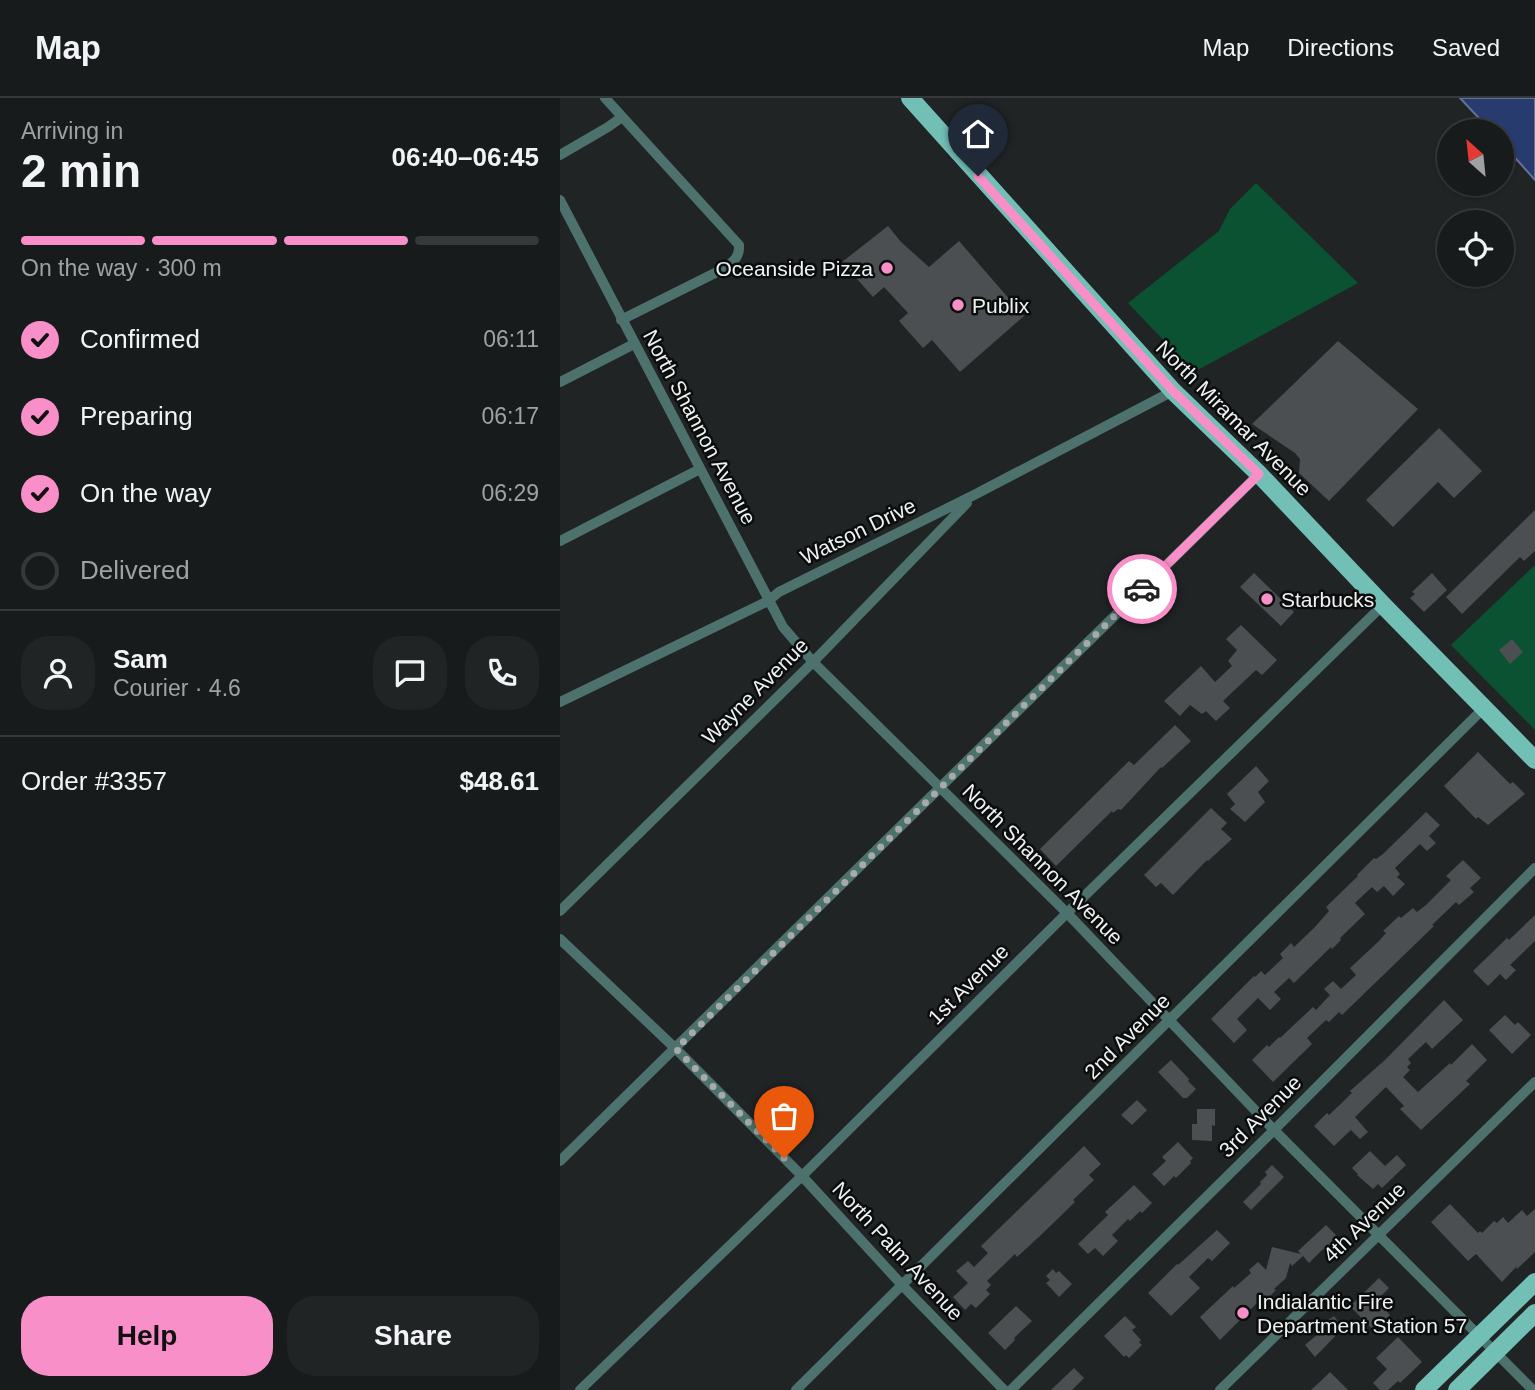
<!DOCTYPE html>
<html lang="en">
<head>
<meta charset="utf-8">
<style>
  body { margin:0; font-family:Arial,sans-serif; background:#212425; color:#f1f3f6; height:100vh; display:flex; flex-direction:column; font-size:26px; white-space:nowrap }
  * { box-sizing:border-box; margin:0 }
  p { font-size:23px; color:#9fa1a3 }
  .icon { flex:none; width:38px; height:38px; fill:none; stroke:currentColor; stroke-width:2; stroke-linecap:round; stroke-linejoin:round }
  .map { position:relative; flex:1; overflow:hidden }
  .panel { display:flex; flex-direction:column; background:#181b1c; width:560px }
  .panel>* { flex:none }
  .needle { width:46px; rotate:333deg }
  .buttons { position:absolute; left:877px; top:21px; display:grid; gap:14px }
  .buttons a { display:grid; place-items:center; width:77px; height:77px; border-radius:50%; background:#181b1c; box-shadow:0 2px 5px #0004,0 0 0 2px #36393b; font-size:35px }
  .pin { position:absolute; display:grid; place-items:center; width:60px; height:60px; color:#fff; margin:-72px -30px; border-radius:50% 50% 50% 0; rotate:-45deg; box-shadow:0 0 7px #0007 }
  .pin .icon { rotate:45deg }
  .courier { position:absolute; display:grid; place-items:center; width:70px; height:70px; margin:-35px; border:5px solid #f98fc8; border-radius:50%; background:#fff; color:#222; box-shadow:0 2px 9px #0007 }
  .headline em { font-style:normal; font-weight:700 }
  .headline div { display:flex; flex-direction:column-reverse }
  .headline { display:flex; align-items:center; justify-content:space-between; height:119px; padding:0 21px }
  h1 { font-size:46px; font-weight:700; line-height:52px }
  .bar { display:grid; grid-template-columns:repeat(4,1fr); gap:10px 7px; align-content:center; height:84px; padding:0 21px }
  .bar i { height:9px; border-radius:5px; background:#36393b }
  .bar .current { background:#f98fc8 }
  .bar p { grid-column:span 4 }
  .line { display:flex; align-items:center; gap:18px; padding:0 21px; border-top:2px solid #36393b }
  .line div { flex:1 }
  .round { display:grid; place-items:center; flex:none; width:74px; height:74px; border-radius:28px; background:#212425 }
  ol { padding:0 21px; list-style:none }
  li { display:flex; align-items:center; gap:21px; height:77px }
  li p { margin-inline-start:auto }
  li .icon { padding:7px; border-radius:50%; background:#f98fc8; color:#111; stroke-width:4 }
  li:last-child { color:#9fa1a3 }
  li i { width:38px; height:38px; border:4px solid #36393b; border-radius:50% }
  .primary-button { display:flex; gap:14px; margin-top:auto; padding:14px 21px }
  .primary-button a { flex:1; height:80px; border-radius:28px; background:#f98fc8; color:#111; font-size:28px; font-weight:700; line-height:80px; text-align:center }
  .primary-button a+a { background:#212425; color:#f1f3f6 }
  header { display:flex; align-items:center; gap:42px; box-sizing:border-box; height:98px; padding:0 35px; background:#181b1c; border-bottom:2px solid #36393b }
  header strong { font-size:33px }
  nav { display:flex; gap:38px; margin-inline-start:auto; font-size:24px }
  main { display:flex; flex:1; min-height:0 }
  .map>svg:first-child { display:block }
  .green { fill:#0b5233 }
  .water { fill:#283b6e; stroke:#647296; stroke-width:2 }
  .building { fill:#4b4f52 }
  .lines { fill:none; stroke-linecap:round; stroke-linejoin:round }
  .minor { stroke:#4d716c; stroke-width:10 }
  .primary { stroke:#72bfb6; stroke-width:18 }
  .done { stroke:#a7aaab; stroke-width:7; stroke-dasharray:0 12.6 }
  .route { stroke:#f98fc8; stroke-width:9 }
  .poi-dot { fill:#f98fc8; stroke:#0b0d0d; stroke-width:2.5 }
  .labels { text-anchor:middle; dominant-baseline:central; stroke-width:5; stroke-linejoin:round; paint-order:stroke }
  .poi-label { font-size:21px; fill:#eff2f3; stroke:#0b0d0d; text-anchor:start }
  .street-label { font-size:21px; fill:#eff2f3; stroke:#0b0d0d }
</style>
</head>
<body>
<header>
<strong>Map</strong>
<nav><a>Map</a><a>Directions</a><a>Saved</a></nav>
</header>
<main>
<section class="panel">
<div class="headline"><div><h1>2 min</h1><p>Arriving in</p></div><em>06:40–06:45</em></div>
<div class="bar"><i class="current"></i><i class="current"></i><i class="current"></i><i></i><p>On the way · 300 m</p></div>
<ol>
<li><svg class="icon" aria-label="check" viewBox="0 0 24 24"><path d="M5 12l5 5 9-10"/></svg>Confirmed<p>06:11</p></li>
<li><svg class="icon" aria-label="check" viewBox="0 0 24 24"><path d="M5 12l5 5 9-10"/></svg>Preparing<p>06:17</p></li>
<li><svg class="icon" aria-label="check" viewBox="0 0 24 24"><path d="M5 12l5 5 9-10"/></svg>On the way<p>06:29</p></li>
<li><i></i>Delivered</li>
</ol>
<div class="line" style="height:126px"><a class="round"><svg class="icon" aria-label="person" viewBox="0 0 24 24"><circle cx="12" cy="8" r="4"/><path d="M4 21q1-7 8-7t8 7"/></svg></a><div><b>Sam</b><p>Courier · 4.6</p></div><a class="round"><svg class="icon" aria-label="chat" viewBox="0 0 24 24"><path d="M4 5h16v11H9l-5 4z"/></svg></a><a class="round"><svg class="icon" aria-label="phone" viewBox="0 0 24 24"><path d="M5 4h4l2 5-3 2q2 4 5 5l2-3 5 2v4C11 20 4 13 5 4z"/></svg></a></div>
<div class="line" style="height:91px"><div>Order #3357</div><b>$48.61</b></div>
<div class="primary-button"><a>Help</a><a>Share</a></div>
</section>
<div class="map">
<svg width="975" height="1292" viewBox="0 0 975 1292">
  <rect width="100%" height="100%" fill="#202425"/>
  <path class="green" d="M696 85 798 185 634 274 568 205 659 133 670 111Z
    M975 467V632L891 547Z"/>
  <path class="water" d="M900 0H975V82L942 45V33H931Z"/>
  <path class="building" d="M328 128 341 144 369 169 399 143 464 218 400 274 372 242 363 250 339 223 348 215 324 189 313 199 282 164Z
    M778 243 858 311 769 403 739 375 740 361 735 355 692 326Z
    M879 330 922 373 894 400 878 384 833 429 806 402Z
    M975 412V453L964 463 960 459 902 516 886 499Z
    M694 475 734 514 721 528 680 489Z
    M872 475 887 492 864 514 850 500 855 496 852 494Z
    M681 527 717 562 702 577 696 572 663 603 670 610 656 623 646 613 642 616 630 607 620 618 604 603 641 568 655 584 672 568 668 563 677 552 666 541Z
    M952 541 963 554 950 566 939 552Z
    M615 627 631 643 602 670 601 669 561 712 558 711 553 715 552 713 496 768 480 751 569 663 574 667Z
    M918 654 950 686 953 684 965 696 928 727 918 719 916 721 884 688Z
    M696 668 709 683 698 694 705 704 685 724 670 711 675 706 667 696Z
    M651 710 667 725 661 731 672 741 648 763 647 762 613 797 601 785 596 789 584 777Z
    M866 714 880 727 869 738 876 745 867 753 860 746 835 770 840 776 837 779 845 786 833 798 824 788 817 794 812 789 795 805 805 816 780 840 781 842 772 851 771 849 734 885 729 880 714 894 721 901 710 912 698 900 677 921 687 932 674 945 651 921 694 878 695 879 701 873 705 877 723 860 720 856 731 845 734 849 754 830 769 813 766 809 798 778 797 777 814 760 816 761 823 756Z
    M903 762 921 780 910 790 914 794 899 807 896 804 872 827 874 828 782 917 779 914 769 924 766 922 747 940 752 946 713 984 692 962 707 947 709 949 719 939 720 940 753 909 756 912 770 897 764 891 773 883 781 891 796 877 790 870 819 843 826 835 823 833 839 818 841 820 853 810 857 814 866 807 891 782 886 778Z
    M975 817V843L950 867 956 872 946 882 940 876 928 888 913 873 947 840 949 842Z
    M884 902 903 922 872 951 866 944 848 961 851 965 847 969 850 972 843 979 858 994 890 965 891 967 912 946 927 962 906 983 910 986 861 1032 840 1011 844 1008 826 989 795 1019 808 1034 800 1041 791 1032 774 1048 754 1028 767 1015 769 1017 792 995 790 993 826 961Z
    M945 917 955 927 958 924 971 937 952 956 929 932Z
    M611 962 629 981 628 983 636 991 627 1000H623L598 974Z
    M577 1002 587 1012 572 1027 561 1017Z
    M637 1011H655V1028L652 1027V1043L632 1042V1026H637Z
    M618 1044 633 1060 630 1063 631 1065 616 1080 614 1078 604 1088 592 1076 606 1063 602 1059Z
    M524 1048 541 1066 529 1077 534 1082 513 1102 515 1104 481 1137 457 1159 455 1156 427 1183 431 1187 426 1192 430 1196 416 1210 411 1206 405 1212 393 1199 408 1185 396 1173 408 1163 414 1169 428 1155 421 1148Z
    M810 1053 825 1068 837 1057 846 1067 822 1090 818 1086 813 1091 797 1077 798 1076 792 1070Z
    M712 1067 724 1079 691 1112 683 1104 701 1086 700 1084 707 1077 705 1074Z
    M574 1087 592 1105 582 1115 580 1113 570 1123 568 1121 552 1137 558 1143 543 1158 535 1150 528 1156 518 1146 548 1117 545 1114Z
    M890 1106 918 1135 920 1133 922 1135 934 1123 937 1125 943 1119 948 1125 962 1112 967 1118 975 1111V1154L957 1171 956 1169 942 1184 916 1156 908 1163 871 1124Z
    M766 1127 777 1138 772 1143 774 1146 766 1154 763 1151 749 1165 743 1158 732 1168 730 1165 726 1180 714 1191 716 1192 705 1203 702 1200 660 1242 640 1219 673 1188 674 1190 691 1175 689 1172 698 1164 706 1172 712 1149 741 1156 738 1153Z
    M657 1132 670 1145 652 1163 648 1160 629 1179 640 1190 611 1218 588 1195 617 1166 618 1167Z
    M493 1171 496 1175 499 1173 512 1186 499 1199 486 1185 490 1182 486 1178Z
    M819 1180 829 1190 819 1200 824 1206 822 1208 830 1217 814 1233 790 1208Z
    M456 1208 472 1223 454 1240 455 1242 445 1252 428 1235Z
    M565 1218 576 1229 572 1232 581 1242 579 1244 582 1247 569 1260 566 1257 564 1259 544 1238Z
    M774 1218 783 1230 755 1259 745 1247 758 1236 756 1231Z
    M838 1239 862 1264 840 1285 838 1283 828 1292H820L813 1285 827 1271 816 1260Z
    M514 1270 524 1280 512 1292H491Z
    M770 1274 788 1292H751L765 1279Z"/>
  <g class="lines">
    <path class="minor" d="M45 0 179 147C180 159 173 164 165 170L61 222
      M0 57 48 29 62 19
      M0 102 223 529 253 564 507 815 714 1032 973 1292
      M0 284 74 246
      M0 443 140 371
      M0 604 208 503 219 494 414 397 613 293
      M0 813 253 564 407 405
      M0 841 116 951 242 1078 342 1187 444 1292
      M0 1063 699 376
      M20 1292 242 1078 507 815 823 507
      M236 1292 924 610
      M451 1292 714 1032 975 770
      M660 1292 975 984"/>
    <path class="primary" d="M350 0 613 293 699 376 823 507 975 662
      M864 1292 975 1184
      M897 1292 975 1215"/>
  </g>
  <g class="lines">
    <path class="done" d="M224 1060 116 951 582 491"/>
    <path class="route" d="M418 78 613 293 699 376 582 491"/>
  </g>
  <g class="poi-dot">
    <circle cx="327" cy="170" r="7"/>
    <circle cx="398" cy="207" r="7"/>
    <circle cx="707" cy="501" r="7"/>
    <circle cx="683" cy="1215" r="7"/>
  </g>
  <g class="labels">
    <g class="poi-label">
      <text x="313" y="170" text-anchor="end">Oceanside Pizza</text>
      <text x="412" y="207">Publix</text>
      <text x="721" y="501">Starbucks</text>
      <text x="697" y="1203">Indialantic Fire<tspan x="697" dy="24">Department Station 57</tspan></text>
    </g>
    <g class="street-label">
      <text transform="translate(674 320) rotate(45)">North Miramar Avenue</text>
      <text transform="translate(140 329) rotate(62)">North Shannon Avenue</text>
      <text transform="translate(298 433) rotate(-26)">Watson Drive</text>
      <text transform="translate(195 593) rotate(-45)">Wayne Avenue</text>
      <text transform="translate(483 766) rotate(45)">North Shannon Avenue</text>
      <text transform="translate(408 886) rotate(-45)">1st Avenue</text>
      <text transform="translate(567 938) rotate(-45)">2nd Avenue</text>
      <text transform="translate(700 1018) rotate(-45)">3rd Avenue</text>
      <text transform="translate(804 1124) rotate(-44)">4th Avenue</text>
      <text transform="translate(338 1153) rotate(47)">North Palm Avenue</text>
    </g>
  </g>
</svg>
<div class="buttons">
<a><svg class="needle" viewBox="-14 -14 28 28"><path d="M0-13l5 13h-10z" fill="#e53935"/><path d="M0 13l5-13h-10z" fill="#9fa1a3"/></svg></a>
<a><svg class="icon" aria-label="locate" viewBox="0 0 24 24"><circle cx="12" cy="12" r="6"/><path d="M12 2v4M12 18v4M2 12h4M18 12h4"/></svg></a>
</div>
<div class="pin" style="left:224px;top:1060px;background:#ea580c"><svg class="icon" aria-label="bag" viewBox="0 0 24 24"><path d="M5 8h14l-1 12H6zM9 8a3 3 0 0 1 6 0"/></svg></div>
<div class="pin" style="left:418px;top:78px;background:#1f2937"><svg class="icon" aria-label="home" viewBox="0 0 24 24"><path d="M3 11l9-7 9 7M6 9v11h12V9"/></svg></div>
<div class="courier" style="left:582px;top:491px"><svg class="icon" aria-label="car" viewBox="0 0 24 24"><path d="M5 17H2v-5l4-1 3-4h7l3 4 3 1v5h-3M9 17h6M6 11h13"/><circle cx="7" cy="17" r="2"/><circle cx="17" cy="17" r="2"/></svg></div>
</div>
</main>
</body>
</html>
